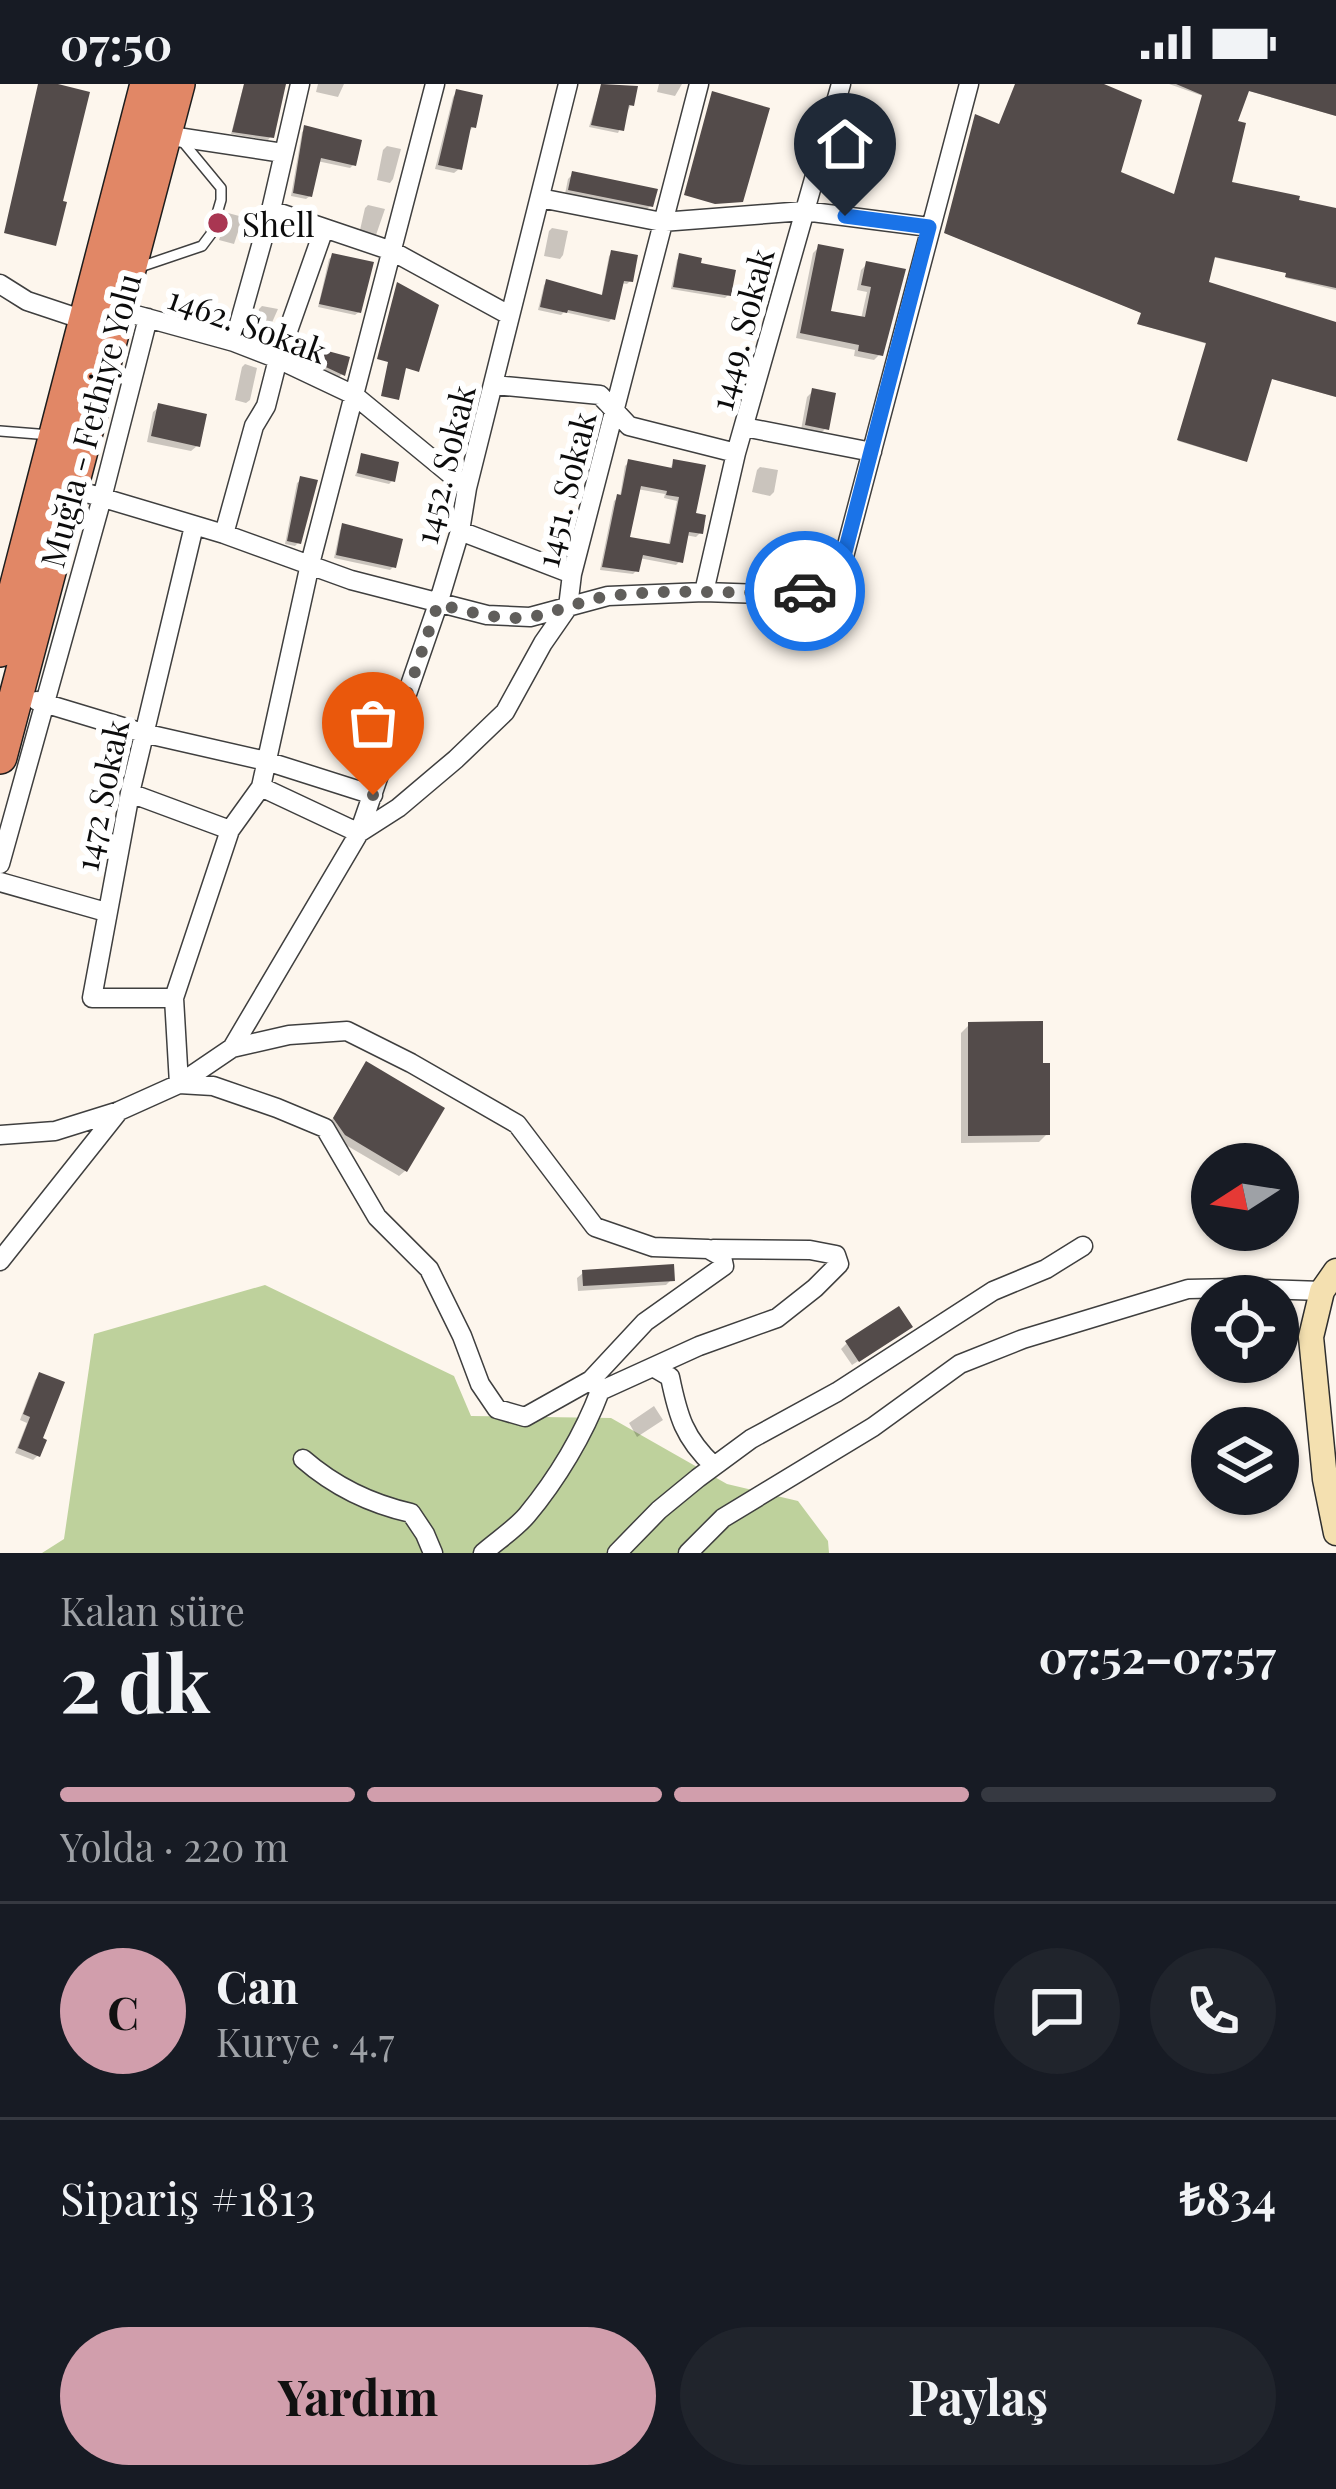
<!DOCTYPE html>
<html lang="tr">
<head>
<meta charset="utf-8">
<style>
  body { margin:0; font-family:"Playfair Display",serif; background:#20242c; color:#f1f3f6; height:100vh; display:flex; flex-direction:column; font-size:45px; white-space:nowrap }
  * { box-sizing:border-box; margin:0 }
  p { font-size:39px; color:#9ea1a6 }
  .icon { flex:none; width:66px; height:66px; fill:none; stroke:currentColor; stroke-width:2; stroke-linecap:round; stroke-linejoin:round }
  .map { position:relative; height:1469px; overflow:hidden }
  .details { display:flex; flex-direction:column; background:#171b24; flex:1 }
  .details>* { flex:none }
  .needle { width:78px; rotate:258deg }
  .tools { position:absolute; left:1191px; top:1059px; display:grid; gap:24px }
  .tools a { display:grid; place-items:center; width:108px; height:108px; border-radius:50%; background:#171b24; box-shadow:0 3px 9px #0004; font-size:60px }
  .pin { position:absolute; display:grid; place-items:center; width:102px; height:102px; color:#fff; margin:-123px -51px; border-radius:50% 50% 50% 0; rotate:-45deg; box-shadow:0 0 12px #0007 }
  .pin .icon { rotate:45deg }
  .courier { position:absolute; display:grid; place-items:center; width:120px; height:120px; margin:-60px; border:9px solid #1a73e8; border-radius:50%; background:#fff; color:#222; box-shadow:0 3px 15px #0007 }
  .headline em { font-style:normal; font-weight:700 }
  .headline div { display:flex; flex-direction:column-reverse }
  .headline { display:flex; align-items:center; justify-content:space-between; height:204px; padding:0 60px }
  h1 { font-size:78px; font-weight:700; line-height:90px }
  .bar { display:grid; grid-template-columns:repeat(4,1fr); gap:18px 12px; align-content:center; height:144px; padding:0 60px }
  .bar i { height:15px; border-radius:9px; background:#363941 }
  .bar .on { background:#d19eac }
  .bar p { grid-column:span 4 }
  .line { display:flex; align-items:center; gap:30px; padding:0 60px; border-top:3px solid #363941 }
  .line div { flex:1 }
  .round { display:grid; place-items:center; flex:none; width:126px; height:126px; border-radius:63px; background:#20242c }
  .primary-button { display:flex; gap:24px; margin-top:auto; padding:24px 60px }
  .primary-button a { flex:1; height:138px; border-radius:72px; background:#d19eac; color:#111; font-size:48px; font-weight:700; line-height:138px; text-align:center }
  .primary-button a+a { background:#20242c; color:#f1f3f6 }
  .status { display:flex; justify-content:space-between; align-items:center; height:84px; padding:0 60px; background:#171b24; direction:ltr }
  .status svg { height:33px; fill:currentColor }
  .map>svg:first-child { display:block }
  .forest { fill:#bed19c }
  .shadow { fill:#0003; fill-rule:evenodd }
  .building { fill:#534b4a; fill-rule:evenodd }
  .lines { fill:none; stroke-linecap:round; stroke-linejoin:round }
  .lane-casing { stroke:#3f3f3f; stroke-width:12 }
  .street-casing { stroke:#3f3f3f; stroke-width:21 }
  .secondary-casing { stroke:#2e2e2e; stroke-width:27 }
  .highway-casing { stroke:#1d1d1d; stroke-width:36 }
  .lane { stroke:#fff; stroke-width:9 }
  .street { stroke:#fff; stroke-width:18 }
  .secondary { stroke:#f4e0b0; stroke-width:24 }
  .highway { stroke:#e18766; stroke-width:33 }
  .done { stroke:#605e5b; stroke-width:12; stroke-dasharray:0 21.6 }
  .route { stroke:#1a73e8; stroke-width:15 }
  .poi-dot { fill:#a93652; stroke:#fff; stroke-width:4.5 }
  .labels { text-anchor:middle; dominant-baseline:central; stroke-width:12; stroke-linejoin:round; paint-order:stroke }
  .poi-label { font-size:33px; fill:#0c0c0c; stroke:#fff; text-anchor:start }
  .street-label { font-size:33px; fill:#0c0c0c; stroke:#fff }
</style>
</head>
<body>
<div class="status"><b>07:50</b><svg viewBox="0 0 49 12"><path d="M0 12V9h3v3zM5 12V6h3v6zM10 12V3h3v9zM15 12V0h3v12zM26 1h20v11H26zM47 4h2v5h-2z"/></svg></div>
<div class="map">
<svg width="1336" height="1469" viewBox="0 0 1336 1469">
  <rect width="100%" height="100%" fill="#fdf6ed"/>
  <path class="forest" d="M265 1201 454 1292 471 1332 611 1334 727 1400 798 1417 828 1457 829 1469H42L64 1455 94 1250Z"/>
  <path class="shadow" d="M244 0H283L271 52 268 56 231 50Z
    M318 0H344L338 13 316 8Z
    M602 0 634 5 631 20 618 49 589 43Z
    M659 0H682L675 12 657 8Z
    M1016 0H1096L1117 90 1174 113 1203 12 1169 0H1336V32L1246 6 1235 39 1229 100 1336 127V206L1286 194 1287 189 1212 173 1206 200 1336 241V313L1269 294 1244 377 1178 357 1207 260 1138 240 1142 229 945 149 975 34 999 43Z
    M457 8 473 43 467 49 459 85 454 89 435 85 453 13Z
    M305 45 353 81 350 84 317 77 310 112 306 115 291 112 302 48Z
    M387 62 401 65 393 95 390 99 377 96 383 66Z
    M573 90 651 121 646 126 565 110 568 95Z
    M368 121 385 125 376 151 360 146 365 124Z
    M228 129 243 133 234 160 219 156Z
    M552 144 568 147 563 171 560 175 544 172 549 147Z
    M819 163 828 229 861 235 867 208 857 206 861 186 867 180 902 187 880 270 874 276 854 272 855 266 796 254 813 169Z
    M612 169 630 197 627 200 620 199 612 234 609 238 564 228 561 231 538 226 544 201 547 198 601 214 609 172Z
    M333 172 359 228 355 231 318 223 329 175Z
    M680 172 697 181 728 211 725 214 671 205 677 176Z
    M262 222 278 225 266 252 254 250 259 225Z
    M226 223 221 239 212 248 202 245Z
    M299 263 342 290 339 293 295 272Z
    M245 280 257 284 250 316 246 319 235 316 242 283Z
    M813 307 826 344 820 350 801 346 807 313Z
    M159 323 197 362 191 367 147 358 153 328Z
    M362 373 392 397 389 400 355 392Z
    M629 378 669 386 674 378 700 449 696 453 685 451 680 477 676 481 639 474 637 486 633 490 600 486 614 417 620 412 625 382ZM637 405 665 410 664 414 677 417 668 463 627 456Z
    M760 383 778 386 774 408 770 412 752 408 757 386Z
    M301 396 298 459 295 462 285 460 297 399Z
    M343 443 393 483 390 486 334 474 340 446Z
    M969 941 1047 1050 1039 1058 961 1059V949Z
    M361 987 405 1087 399 1092 339 1057 329 1041Z
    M583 1189 672 1195 666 1201 578 1207 577 1194Z
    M903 1248 852 1281 841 1265 847 1259Z
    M40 1291 38 1371 33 1376 15 1369 27 1339 20 1336 35 1296Z
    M654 1322 663 1336 637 1353 629 1339Z"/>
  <path class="building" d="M38 0H58L90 8 63 117 67 118 56 162 4 149Z
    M244 0H286L274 54 232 48Z
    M601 0 638 2 634 22 629 21 624 47 591 41Z
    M1015 0H1104L1142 16 1121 88 1174 110 1202 11 1176 0H1336V32L1249 7 1238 37 1246 39 1232 98 1300 112 1299 116 1336 124V204L1285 193 1286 189 1215 173 1209 198 1336 238V313L1272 295 1247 378 1177 356 1206 259 1137 240 1141 229 944 149 975 30 999 40Z
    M456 5 483 11 476 44 471 43 462 86 438 81Z
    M712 7 770 24 743 118 715 120 684 111Z
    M304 41 362 56 356 82 321 74 312 113 293 109Z
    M572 87 658 105 653 123 568 106Z
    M818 160 844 165 831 227 865 233 871 203 861 201 866 177 906 185 883 272 858 267 859 261 800 249Z
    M611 166 638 171 633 198 624 197 615 236 568 226 567 229 540 223 546 195 602 211Z
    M332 169 374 178 361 229 319 220Z
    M679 169 702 174 701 179 736 186 731 212 673 203Z
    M397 198 439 221 419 288 406 284 399 316 381 312 388 278 377 275Z
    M298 259 350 273 345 292 296 269Z
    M812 304 836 309 829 346 805 341Z
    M158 319 207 330 200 363 151 352Z
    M361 369 399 378 395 398 357 389Z
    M628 375 672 384 673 375 706 381 696 429 706 431 703 450 689 448 683 479 643 471 639 488 602 483 617 410 621 411ZM641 402 667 407 666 411 679 413 670 460 630 453Z
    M300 392 318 396 301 460 287 457Z
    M342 439 403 455 396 484 336 471Z
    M1043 937V979H1050V1051L968 1052V938Z
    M366 977 445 1024 407 1088 345 1051 333 1034Z
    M674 1180 675 1197 583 1202 582 1186Z
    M899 1222 913 1243 859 1278 845 1257Z
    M39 1288 65 1298 43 1354 47 1356 40 1373 18 1364 30 1333 23 1330Z"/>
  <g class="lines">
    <g class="lane-casing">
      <path id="lane" d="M140 183 202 162 211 150 221 116V104L183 58
        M0 347 50 351"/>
    </g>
    <g class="street-casing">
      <path id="street" d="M164 51 283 69
        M540 114 662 138 804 127 929 143
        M271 126 392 167 509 231
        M0 200 27 217 84 236
        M136 231 234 258 278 275 354 311 467 404
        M234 258 271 126 300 0
        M494 301 600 311 629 342 736 369
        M744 343 872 368
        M70 404 224 450 351 496 487 531 530 533 608 512 704 508 762 510 812 506 837 499 969 0
        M460 447 572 490
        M224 450 254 342 266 322 278 275 324 145
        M704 508 736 369 841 0
        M37 617 143 649 266 677 373 711
        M261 703 359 749 398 724 456 675 505 628 543 559 568 523 572 490 699 0
        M130 709 230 746
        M0 780 102 414 148 234
        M0 798 106 828
        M174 914H92L130 709 194 442
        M232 964 289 951 347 947 411 979 517 1040 595 1143 653 1163 708 1165 722 1173 724 1182 645 1238 591 1296 525 1333 497 1325 480 1300 462 1252 429 1185 377 1133 325 1044 277 1024 213 1002 179 1000 174 914 230 746 261 703 310 480 435 0
        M0 1051 55 1047 119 1027 179 1000 232 964 359 749 438 520 460 447 467 404 568 0
        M0 1177 119 1027
        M653 1283 670 1293C678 1332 684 1354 714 1382
        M600 1307 699 1262 777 1234 815 1204 839 1180 836 1171 810 1166 713 1165
        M303 1375C334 1402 371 1420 411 1429L425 1450 433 1469
        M483 1469C498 1456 515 1445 527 1431 557 1395 584 1350 600 1307L594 1300
        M617 1469 659 1426 698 1394 751 1355 837 1308 993 1207 1046 1185 1083 1162
        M688 1469 723 1434 873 1343 960 1280 1023 1255 1188 1205 1235 1204 1322 1207"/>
    </g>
    <g class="secondary-casing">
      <path id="secondary" d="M1336 1187 1322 1207 1311 1253 1325 1395 1336 1449"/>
    </g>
    <g class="highway-casing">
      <path id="highway" d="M0 566 147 0
        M0 673 178 0"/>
    </g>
    <use href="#lane" class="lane"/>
    <use href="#street" class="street"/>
    <use href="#secondary" class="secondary"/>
    <use href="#highway" class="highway"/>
  </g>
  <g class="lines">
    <path class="done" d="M373 711 438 520C467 527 499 537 530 533 557 529 583 515 611 512 675 503 741 512 805 507"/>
    <path class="route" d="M805 507 837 499 929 143 845 132"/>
  </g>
  <circle class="poi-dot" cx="218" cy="139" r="12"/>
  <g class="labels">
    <g class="poi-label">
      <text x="242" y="139">Shell</text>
    </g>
    <g class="street-label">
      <text transform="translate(248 239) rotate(20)">1462. Sokak</text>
      <text transform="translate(740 245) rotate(-75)">1449. Sokak</text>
      <text transform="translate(89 336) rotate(-75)">Muğla - Fethiye Yolu</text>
      <text transform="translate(443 380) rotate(-76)">1452. Sokak</text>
      <text transform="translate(564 405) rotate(-76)">1451. Sokak</text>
      <text transform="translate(100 711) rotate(-78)">1472 Sokak</text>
    </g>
  </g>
</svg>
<div class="tools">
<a><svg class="needle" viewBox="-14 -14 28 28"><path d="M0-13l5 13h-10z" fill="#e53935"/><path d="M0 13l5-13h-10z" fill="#9ea1a6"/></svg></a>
<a><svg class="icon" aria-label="locate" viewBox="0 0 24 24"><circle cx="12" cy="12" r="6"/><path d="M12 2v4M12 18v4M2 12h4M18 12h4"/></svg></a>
<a><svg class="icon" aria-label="layers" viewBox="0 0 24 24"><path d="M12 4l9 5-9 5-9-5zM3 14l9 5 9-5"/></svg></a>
</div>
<div class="pin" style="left:373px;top:711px;background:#ea580c"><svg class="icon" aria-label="bag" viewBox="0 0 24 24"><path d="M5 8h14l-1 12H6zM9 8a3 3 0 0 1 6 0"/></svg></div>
<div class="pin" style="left:845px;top:132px;background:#1f2937"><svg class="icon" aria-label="home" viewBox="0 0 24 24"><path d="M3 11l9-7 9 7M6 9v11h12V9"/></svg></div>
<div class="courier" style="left:805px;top:507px"><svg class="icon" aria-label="car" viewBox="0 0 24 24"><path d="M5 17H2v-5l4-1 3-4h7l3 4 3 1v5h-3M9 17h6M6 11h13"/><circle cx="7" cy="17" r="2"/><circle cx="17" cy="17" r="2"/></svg></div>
</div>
<section class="details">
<div class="headline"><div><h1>2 dk</h1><p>Kalan süre</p></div><em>07:52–07:57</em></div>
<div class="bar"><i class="on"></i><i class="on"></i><i class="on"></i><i></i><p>Yolda · 220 m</p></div>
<div class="line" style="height:216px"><b class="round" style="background:#d19eac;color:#111">C</b><div><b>Can</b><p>Kurye · 4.7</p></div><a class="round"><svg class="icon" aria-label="chat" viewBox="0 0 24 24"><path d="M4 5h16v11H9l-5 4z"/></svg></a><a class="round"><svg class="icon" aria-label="phone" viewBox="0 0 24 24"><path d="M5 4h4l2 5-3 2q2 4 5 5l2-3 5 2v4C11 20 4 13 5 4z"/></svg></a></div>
<div class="line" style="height:156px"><div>Sipariş #1813</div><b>₺834</b></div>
<div class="primary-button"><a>Yardım</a><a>Paylaş</a></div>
</section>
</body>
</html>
